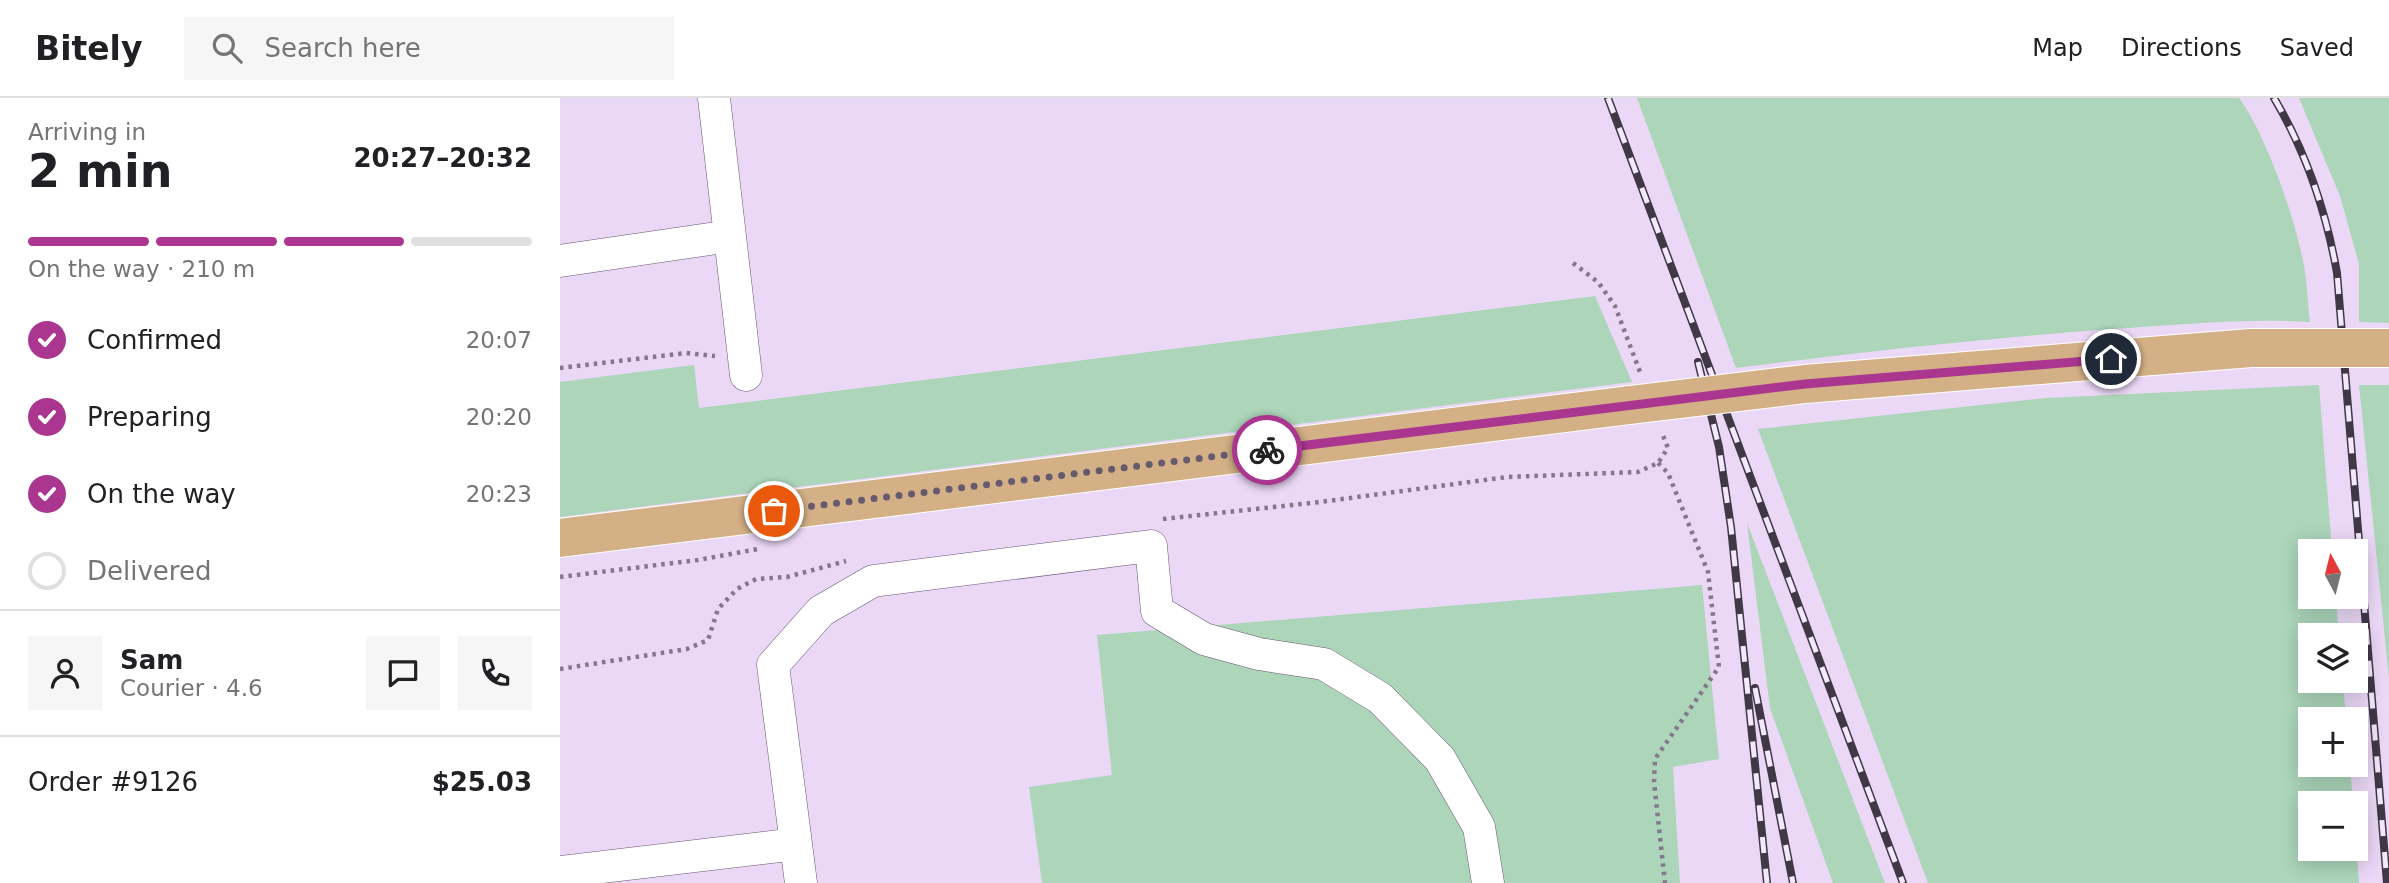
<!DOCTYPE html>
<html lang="en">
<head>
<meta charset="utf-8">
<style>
  body { margin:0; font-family:"DejaVu Sans",sans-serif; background:#f6f6f6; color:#202124; height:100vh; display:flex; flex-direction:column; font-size:26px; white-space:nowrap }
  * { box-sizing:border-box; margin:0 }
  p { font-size:23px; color:#757577 }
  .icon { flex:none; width:38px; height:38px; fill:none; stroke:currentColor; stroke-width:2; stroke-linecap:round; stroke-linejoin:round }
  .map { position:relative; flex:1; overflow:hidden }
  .drawer { display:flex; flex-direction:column; background:#fff; width:560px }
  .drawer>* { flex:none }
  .needle { width:46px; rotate:353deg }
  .fabs { position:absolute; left:1738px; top:441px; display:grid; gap:14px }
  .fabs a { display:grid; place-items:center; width:70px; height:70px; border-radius:0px; background:#fff; box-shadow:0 4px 18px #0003; font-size:35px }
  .pin { position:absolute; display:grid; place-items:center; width:60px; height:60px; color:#fff; margin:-30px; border:4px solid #fff; border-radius:50%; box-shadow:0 2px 7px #0007 }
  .courier { position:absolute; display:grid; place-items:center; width:70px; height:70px; margin:-35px; border:5px solid #ab3690; border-radius:50%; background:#fff; color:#222; box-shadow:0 2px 9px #0007 }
  .overview em { font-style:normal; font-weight:700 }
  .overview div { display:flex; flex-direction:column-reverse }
  .overview { display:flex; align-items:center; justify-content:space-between; height:119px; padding:0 28px }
  h1 { font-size:46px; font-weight:700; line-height:52px }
  .bar { display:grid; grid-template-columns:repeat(4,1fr); gap:10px 7px; align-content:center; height:84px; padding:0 28px }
  .bar i { height:9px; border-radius:5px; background:#e0e0e0 }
  .bar .on { background:#ab3690 }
  .bar p { grid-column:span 4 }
  .line { display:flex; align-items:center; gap:18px; padding:0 28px; border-top:2px solid #e0e0e0 }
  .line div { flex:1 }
  .round { display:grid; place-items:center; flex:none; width:74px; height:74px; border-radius:0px; background:#f6f6f6 }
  ol { padding:0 28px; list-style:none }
  li { display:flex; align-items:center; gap:21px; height:77px }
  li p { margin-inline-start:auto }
  li .icon { padding:7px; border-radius:50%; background:#ab3690; color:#fff; stroke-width:4 }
  li:last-child { color:#757577 }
  li i { width:38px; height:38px; border:4px solid #e0e0e0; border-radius:50% }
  header { display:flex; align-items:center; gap:42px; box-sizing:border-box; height:98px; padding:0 35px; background:#fff; border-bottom:2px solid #e0e0e0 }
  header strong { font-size:33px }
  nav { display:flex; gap:38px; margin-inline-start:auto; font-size:24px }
  .search { width:490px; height:63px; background:#f6f6f6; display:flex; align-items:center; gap:18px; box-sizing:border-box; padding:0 24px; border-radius:0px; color:#757577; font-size:26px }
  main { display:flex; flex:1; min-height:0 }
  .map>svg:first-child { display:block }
  .green { fill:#acd5ba }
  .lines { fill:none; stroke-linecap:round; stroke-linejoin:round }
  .minor-casing { stroke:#675671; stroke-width:33 }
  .major-casing { stroke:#fff; stroke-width:40 }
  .path { stroke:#84778c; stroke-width:4.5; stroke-dasharray:3.5 5; stroke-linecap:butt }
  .minor { stroke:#fff; stroke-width:32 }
  .major { stroke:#d3b086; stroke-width:38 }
  .rail-casing { stroke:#413846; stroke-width:8 }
  .rail { stroke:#f4e9fc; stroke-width:5; stroke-dasharray:16; stroke-linecap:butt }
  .major-bridge-casing { stroke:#fff; stroke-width:40; stroke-linecap:butt }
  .major-bridge { stroke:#d3b086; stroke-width:38 }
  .done { stroke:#665b6d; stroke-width:7; stroke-dasharray:0 12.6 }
  .route { stroke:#ab3690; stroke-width:9 }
</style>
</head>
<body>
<header>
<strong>Bitely</strong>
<div class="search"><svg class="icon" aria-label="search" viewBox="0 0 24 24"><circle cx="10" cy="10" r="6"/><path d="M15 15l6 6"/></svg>Search here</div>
<nav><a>Map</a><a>Directions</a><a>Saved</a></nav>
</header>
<main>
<section class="drawer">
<div class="overview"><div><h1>2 min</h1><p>Arriving in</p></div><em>20:27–20:32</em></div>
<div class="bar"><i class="on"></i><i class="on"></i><i class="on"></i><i></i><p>On the way · 210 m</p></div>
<ol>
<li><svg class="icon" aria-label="check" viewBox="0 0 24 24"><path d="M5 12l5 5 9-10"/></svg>Confirmed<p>20:07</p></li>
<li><svg class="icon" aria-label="check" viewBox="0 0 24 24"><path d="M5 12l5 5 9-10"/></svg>Preparing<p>20:20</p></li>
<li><svg class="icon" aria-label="check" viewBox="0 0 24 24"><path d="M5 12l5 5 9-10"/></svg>On the way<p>20:23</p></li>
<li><i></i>Delivered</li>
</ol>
<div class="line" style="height:126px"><a class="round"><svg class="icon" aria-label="person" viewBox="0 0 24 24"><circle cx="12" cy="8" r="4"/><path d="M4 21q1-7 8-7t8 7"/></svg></a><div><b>Sam</b><p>Courier · 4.6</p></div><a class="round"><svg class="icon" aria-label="chat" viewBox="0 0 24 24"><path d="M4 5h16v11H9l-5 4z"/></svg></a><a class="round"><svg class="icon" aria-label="phone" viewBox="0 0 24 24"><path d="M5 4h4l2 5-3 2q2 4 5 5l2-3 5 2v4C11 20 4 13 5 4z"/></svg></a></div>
<div class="line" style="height:91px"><div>Order #9126</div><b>$25.03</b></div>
</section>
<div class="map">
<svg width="1829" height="785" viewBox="0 0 1829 785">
  <rect width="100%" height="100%" fill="#ebd8f7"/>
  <path class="green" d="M1077 0H1679C1704 33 1732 112 1741 154 1747 176 1747 201 1750 224 1685 220 1618 227 1553 231 1427 240 1302 254 1176 270Z
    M1739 0H1829V225L1799 224V166L1780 98Z
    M1035 198 1072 284 0 419V284L134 267 139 310Z
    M1759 287 1772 453H1750V499H1776L1779 537H1750V583H1783L1786 621H1750V667H1790L1793 705H1750V751H1796V738L1799 785H1368L1198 331 1486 300Z
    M1799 287H1829V580Z
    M1187 425 1325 785H1273L1210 610Z
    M1142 487 1159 661 1113 669 1120 785H482L469 689 552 677 537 537Z"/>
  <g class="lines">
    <g class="minor-casing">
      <path id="minor" d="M154 0 186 277
        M0 163 170 138
        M0 774 236 746
        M241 785 213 567 261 513 313 483 591 448 597 513 644 541 699 556 764 566 820 600 880 661 919 729 928 785"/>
    </g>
    <g class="major-casing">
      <path id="major" d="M1245 286 1691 250
        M0 440 1070 307"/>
    </g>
    <path class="path" d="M1013 165 1038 184 1055 208 1080 274
      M0 270 126 255 155 258
      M1098 365 1108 375 1148 474 1159 569 1095 661 1094 684 1105 785
      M603 421 760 404 947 379 1078 374 1098 365 1108 350 1102 335
      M0 479 138 462 198 451
      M0 571 127 551 148 542 158 511 177 491 196 481 227 479 286 463"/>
    <use href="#minor" class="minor"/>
    <use href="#major" class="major"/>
    <g class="rail-casing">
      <path id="rail" d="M1048 0 1343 785
        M1714 0C1746 54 1766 113 1777 175L1827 785
        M1138 264 1159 349 1171 429 1207 785
        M1195 590 1233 785"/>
    </g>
    <use href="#rail" class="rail"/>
    <g class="major-bridge-casing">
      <path id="major-bridge" d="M1691 250H1829
        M1070 307 1245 286"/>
    </g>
    <use href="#major-bridge" class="major-bridge"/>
  </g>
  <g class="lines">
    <path class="done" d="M214 413 707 352"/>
    <path class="route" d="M707 352 1245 286 1551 261"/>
  </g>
</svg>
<div class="fabs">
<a><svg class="needle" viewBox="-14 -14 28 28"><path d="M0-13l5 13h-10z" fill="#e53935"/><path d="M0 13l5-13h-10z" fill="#757577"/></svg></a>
<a><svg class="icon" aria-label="layers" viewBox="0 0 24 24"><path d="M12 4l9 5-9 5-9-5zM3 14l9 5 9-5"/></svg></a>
<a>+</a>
<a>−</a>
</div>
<div class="pin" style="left:214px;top:413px;background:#ea580c"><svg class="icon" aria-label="bag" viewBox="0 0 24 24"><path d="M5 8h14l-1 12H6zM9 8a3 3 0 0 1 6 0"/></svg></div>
<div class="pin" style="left:1551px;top:261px;background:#1f2937"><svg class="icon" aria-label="home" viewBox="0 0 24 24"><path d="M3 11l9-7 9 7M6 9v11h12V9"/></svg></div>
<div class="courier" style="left:707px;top:352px"><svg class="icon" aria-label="bike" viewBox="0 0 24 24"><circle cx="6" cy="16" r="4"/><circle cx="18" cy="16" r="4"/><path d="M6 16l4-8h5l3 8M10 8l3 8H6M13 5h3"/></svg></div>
</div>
</main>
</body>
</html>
